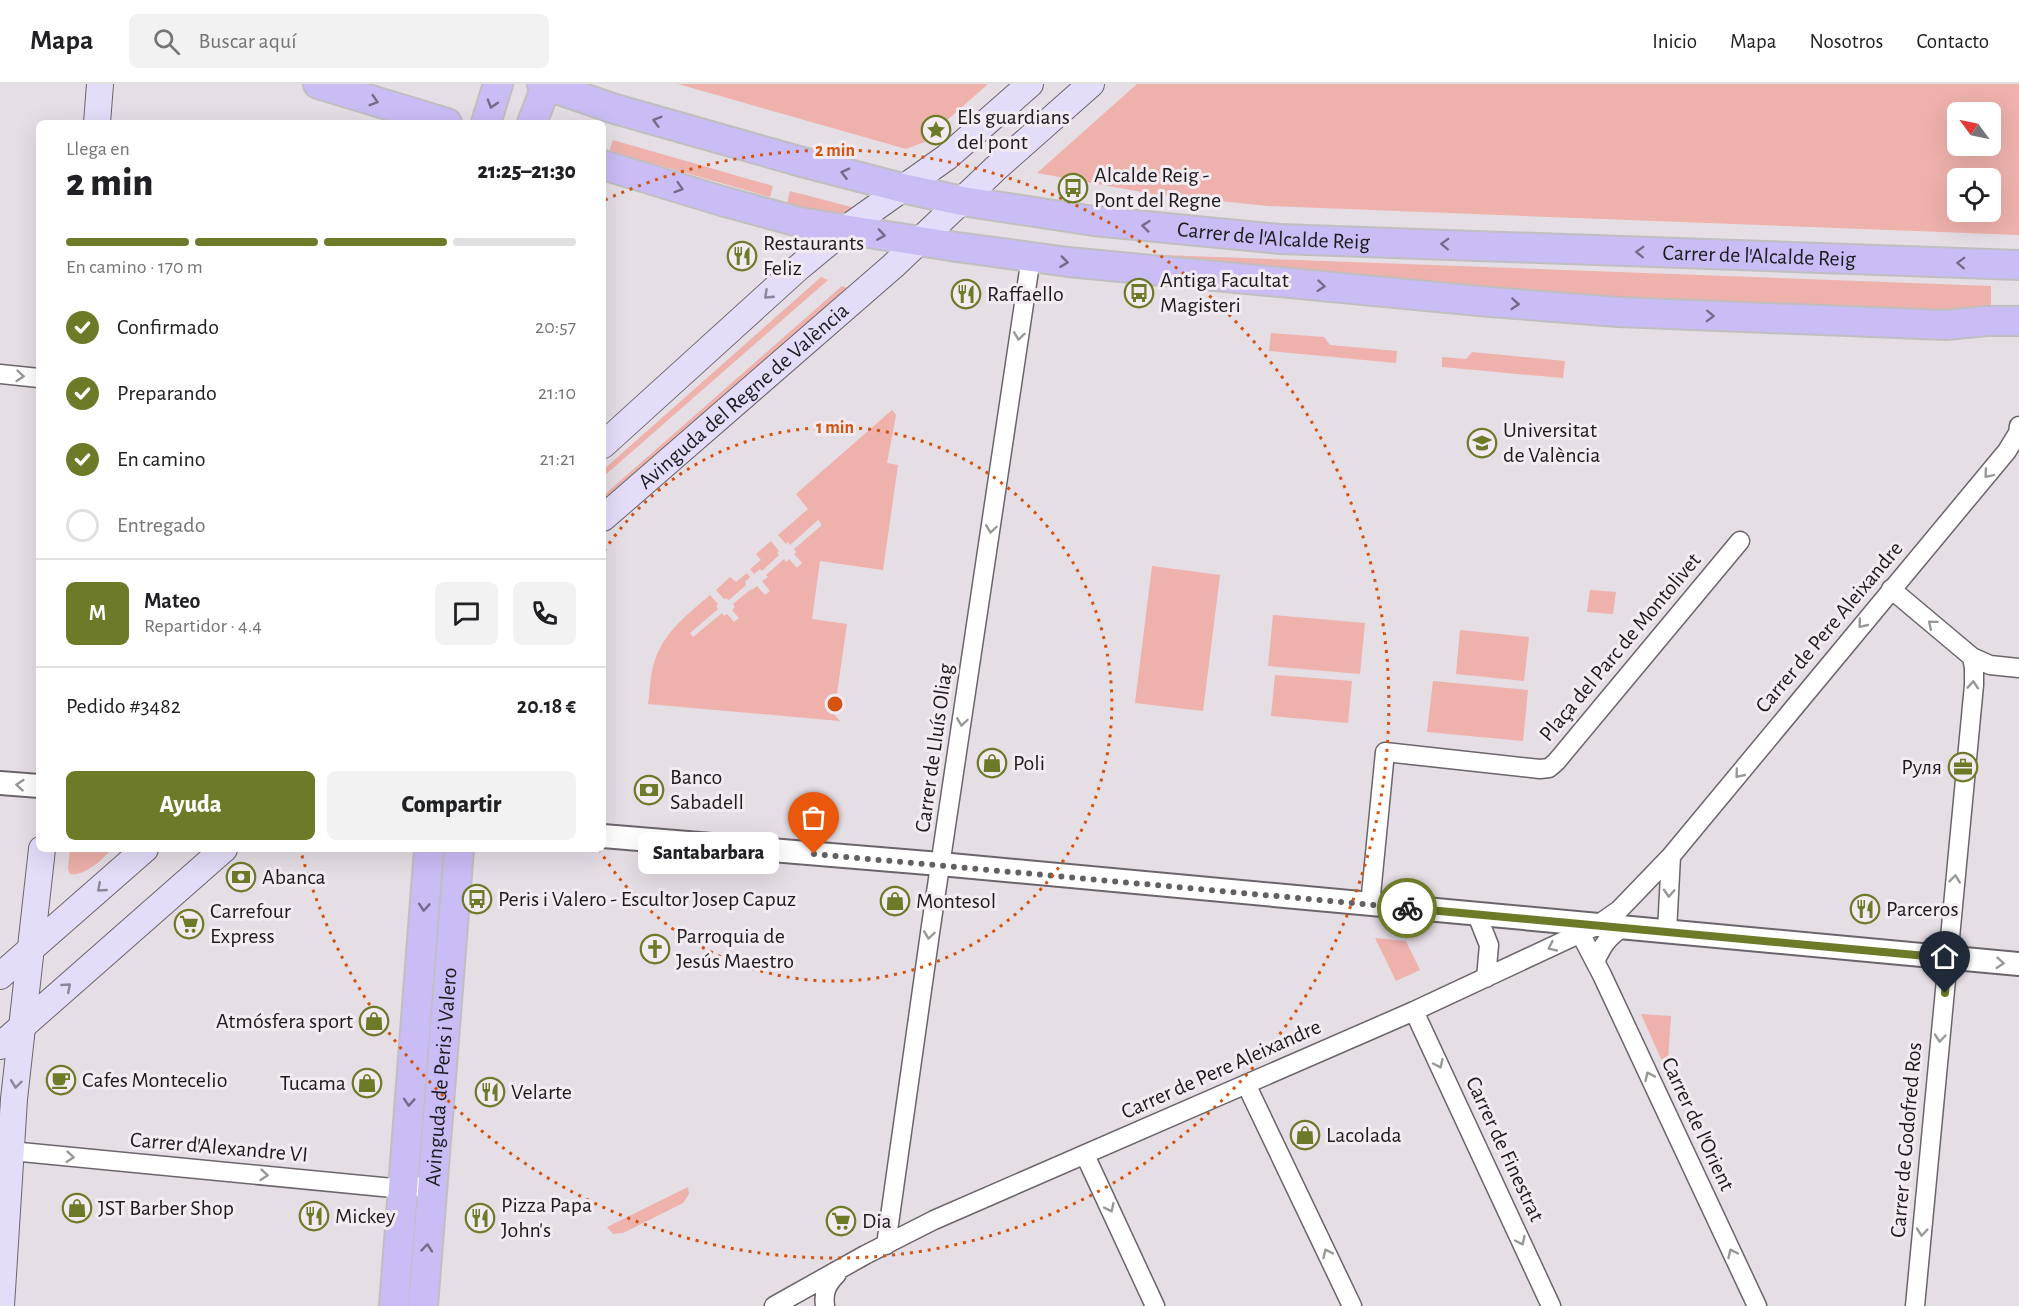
<!DOCTYPE html>
<html lang="es">
<head>
<meta charset="utf-8">
<style>
  body { margin:0; font-family:"Alegreya Sans",sans-serif; background:#f2f2f2; color:#202124; height:100vh; display:flex; flex-direction:column; font-size:22px; white-space:nowrap }
  * { box-sizing:border-box; margin:0 }
  p { font-size:20px; color:#757577 }
  .icon { flex:none; width:33px; height:33px; fill:none; stroke:currentColor; stroke-width:2; stroke-linecap:round; stroke-linejoin:round }
  .map { position:relative; flex:1; overflow:hidden }
  .panel { position:absolute; left:36px; top:36px; width:570px; height:732px; display:flex; flex-direction:column; background:#fff; border-radius:9px; box-shadow:0 6px 24px #0002 }
  .panel>* { flex:none }
  .needle { width:39px; rotate:303deg }
  .tools { position:absolute; left:1947px; top:18px; display:grid; gap:12px }
  .tools a { display:grid; place-items:center; width:54px; height:54px; border-radius:9px; background:#fff; box-shadow:0 6px 24px #0002; font-size:30px }
  .pin { position:absolute; display:grid; place-items:center; width:51px; height:51px; color:#fff; margin:-62px -26px; border-radius:50% 50% 50% 0; rotate:-45deg; box-shadow:0 0 6px #0007 }
  .pin .icon { rotate:45deg }
  .courier { position:absolute; display:grid; place-items:center; width:60px; height:60px; margin:-30px; border:4px solid #6d7a27; border-radius:50%; background:#fff; color:#222; box-shadow:0 2px 8px #0007 }
  .bubble { position:absolute; height:42px; border-radius:9px; background:#fff; box-shadow:0 6px 24px #0002; font-size:20px; font-weight:800; line-height:42px; text-align:center }
  .headline em { font-style:normal; font-weight:800 }
  .headline div { display:flex; flex-direction:column-reverse }
  .headline { display:flex; align-items:center; justify-content:space-between; height:102px; padding:0 30px }
  h1 { font-size:39px; font-weight:800; line-height:45px }
  .bar { display:grid; grid-template-columns:repeat(4,1fr); gap:9px 6px; align-content:center; height:72px; padding:0 30px }
  .bar i { height:8px; border-radius:4px; background:#e0e0e0 }
  .bar .selected { background:#6d7a27 }
  .bar p { grid-column:span 4 }
  .line { display:flex; align-items:center; gap:15px; padding:0 30px; border-top:2px solid #e0e0e0 }
  .line div { flex:1 }
  .round { display:grid; place-items:center; flex:none; width:63px; height:63px; border-radius:9px; background:#f2f2f2 }
  ol { padding:0 30px; list-style:none }
  li { display:flex; align-items:center; gap:18px; height:66px }
  li p { margin-inline-start:auto }
  li .icon { padding:6px; border-radius:50%; background:#6d7a27; color:#fff; stroke-width:4 }
  li:last-child { color:#757577 }
  li i { width:33px; height:33px; border:3px solid #e0e0e0; border-radius:50% }
  .cta { display:flex; gap:12px; margin-top:auto; padding:12px 30px }
  .cta a { flex:1; height:69px; border-radius:9px; background:#6d7a27; color:#fff; font-size:24px; font-weight:800; line-height:69px; text-align:center }
  .cta a+a { background:#f2f2f2; color:#202124 }
  header { display:flex; align-items:center; gap:36px; box-sizing:border-box; height:84px; padding:0 30px; background:#fff; border-bottom:2px solid #e0e0e0 }
  header strong { font-size:28px }
  nav { display:flex; gap:33px; margin-inline-start:auto; font-size:21px }
  .search { width:420px; height:54px; background:#f2f2f2; display:flex; align-items:center; gap:15px; box-sizing:border-box; padding:0 21px; border-radius:9px; color:#757577; font-size:22px }
  .map>svg:first-child { display:block }
  .green { fill:#eeb1ab; fill-rule:evenodd }
  .lines { fill:none; stroke-linecap:round; stroke-linejoin:round }
  .minor-casing { stroke:#6b656b; stroke-width:21 }
  .tertiary-casing { stroke:#6b656b; stroke-width:26 }
  .secondary-casing { stroke:#6b656b; stroke-width:28 }
  .primary-casing { stroke:#c0bfc0; stroke-width:32 }
  .minor { stroke:#fff; stroke-width:18 }
  .tertiary { stroke:#fff; stroke-width:22 }
  .secondary { stroke:#e4ddfa; stroke-width:26 }
  .primary { stroke:#cabcf5; stroke-width:28 }
  .oneway { stroke:#746c89 }
  .oneway2 { stroke:#8a8697 }
  .oneway3 { stroke:#999899 }
  .done { stroke:#635f63; stroke-width:6; stroke-dasharray:0 10.8 }
  .route { stroke:#6d7a27; stroke-width:8 }
  .ring { fill:none; stroke:#d4530e; stroke-width:3; stroke-dasharray:3 6 }
  .labels { text-anchor:middle; dominant-baseline:central; stroke-width:6; stroke-linejoin:round; paint-order:stroke }
  .poi-label { font-size:22px; fill:#1d1b1d; stroke:#f2ebf2; text-anchor:start }
  .street-label { font-size:22px; fill:#1d1b1d; stroke:#f2ebf2 }
  .centre { fill:#d4530e; stroke:#f2ebf2; stroke-width:3 }
  .ring-label { font-size:18px; text-anchor:middle; font-weight:bold; fill:#d4530e; stroke:#f2ebf2; stroke-width:6; stroke-linejoin:round; paint-order:stroke }
</style>
</head>
<body>
<header>
<strong>Mapa</strong>
<div class="search"><svg class="icon" aria-label="search" viewBox="0 0 24 24"><circle cx="10" cy="10" r="6"/><path d="M15 15l6 6"/></svg>Buscar aquí</div>
<nav><a>Inicio</a><a>Mapa</a><a>Nosotros</a><a>Contacto</a></nav>
</header>
<div class="map">
<svg width="2019" height="1222" viewBox="0 0 2019 1222">
  <rect width="100%" height="100%" fill="#e5dee5"/>
  <path class="green" d="M678 0H988L936 46 927 57 906 65Z
    M1137 0H2019V151L1268 122 1153 110 1037 89ZM1958 28H1990V62H1958ZM1958 94H1990V128H1958Z
    M613 56 773 102 770 113 609 67Z
    M790 107 855 124 840 134 787 119Z
    M1162 171 1991 202V221L1950 229 1563 212 1160 173Z
    M821 193 828 196 603 393V386Z
    M842 202 848 204 603 419V412Z
    M1271 249 1324 253 1330 261 1397 267 1396 279 1269 267Z
    M1472 268 1565 277 1563 294 1442 283V273L1466 275Z
    M892 326 896 331 887 379 898 381 883 486 820 477 812 535 847 540 834 630 840 637 648 620C650 608 650 594 653 583 661 550 686 532 710 511L718 520 716 522 718 525 690 549 693 553 722 529 724 532 727 530 734 538 739 534 732 526 735 523 733 520 751 505 752 506 757 502 765 511 770 507 762 497 768 493 766 491 784 475 786 478 789 475 797 484 802 479 794 470 796 468 794 465 822 441 818 436 790 461 788 458 786 460 778 451 808 425 796 410Z
    M771 457 779 467 777 469 779 471 762 487 760 485 754 490 750 485 761 476 756 470Z
    M1152 482 1220 491 1203 627 1135 619Z
    M747 489 750 493 745 498 746 501 729 516 726 514 724 515 716 506 730 493 736 498Z
    M1590 506 1616 508 1613 530 1587 528Z
    M1273 531 1365 539 1360 590 1268 582Z
    M1460 546 1529 553 1524 597 1456 590Z
    M1275 591 1352 597 1348 639 1271 632Z
    M1433 597 1528 606 1523 657 1427 648Z
    M70 765H112C103 775 84 793 70 790L68 785Z
    M1375 854 1406 857 1420 886 1396 897Z
    M1641 930 1671 932 1668 976 1661 975Z
    M688 1103 689 1110 683 1119 623 1149 613 1150 607 1143Z"/>
  <g class="lines">
    <g class="minor-casing">
      <path id="minor" d="M0 290 39 294
        M1891 505 1972 573 1990 581 2019 584
        M1370 821 1385 668 1540 685 1549 684 1556 678 1740 457
        M1477 831 1489 861 1486 894
        M1667 847 1671 772
        M1580 849 1602 891 1757 1222
        M1595 878C1602 862 1608 853 1622 844
        M1414 927 1551 1222
        M1246 1000 1352 1222
        M0 1066 403 1105 433 1100
        M1085 1071 1155 1222
        M886 1161 931 842 1031 173
        M774 1222 865 1171 934 1136 1414 927 1596 842 1619 826 1671 772 2007 367 2018 349 2019 342
        M825 1222C823 1208 827 1200 837 1190
        M1915 1222 1974 601V584L1972 573"/>
    </g>
    <g class="tertiary-casing">
      <path id="tertiary" d="M0 699 39 702
        M603 752 940 780 2019 880"/>
    </g>
    <g class="secondary-casing">
      <g id="secondary">
        <path d="M97 39 100 0"/>
        <path d="M603 361 798 184 844 146 947 73 1030 0"/>
        <path id="s1" d="M603 434 893 182 996 84 1091 0"/>
        <path d="M0 892 145 765"/>
        <path d="M0 962 224 765"/>
        <path d="M1 1222 14 1015 42 765"/>
      </g>
    </g>
    <g class="primary-casing">
      <g id="primary">
        <path d="M318 0 447 39"/>
        <path id="s2" d="M542 0 615 25 802 78 902 104 962 117 1094 137 1280 155 2019 181"/>
        <path d="M486 39 498 0"/>
        <path d="M532 39 547 0"/>
        <path d="M603 81 722 117 799 138 957 163 1068 178 1490 218 1618 228 1946 241 1987 237H2019"/>
        <path d="M394 1222 429 765"/>
        <path id="s3" d="M423 1222 459 765"/>
      </g>
    </g>
    <use href="#minor" class="minor"/>
    <use href="#tertiary" class="tertiary"/>
    <use href="#secondary" class="secondary"/>
    <use href="#primary" class="primary"/>
  </g>
  <defs><path id="oneway-chevron" d="M-2-3.5L2.5 0L-2 3.5" fill="none" stroke-width="1.6" stroke-linecap="round" stroke-linejoin="round" transform="scale(1.5)"/></defs>
  <g class="oneway">
    <use href="#oneway-chevron" transform="translate(374 17) rotate(17)"/>
    <use href="#oneway-chevron" transform="translate(492 20) rotate(107)"/>
    <use href="#oneway-chevron" transform="translate(657 37) rotate(-164)"/>
    <use href="#oneway-chevron" transform="translate(845 89) rotate(-166)"/>
    <use href="#oneway-chevron" transform="translate(679 104) rotate(17)"/>
    <use href="#oneway-chevron" transform="translate(1146 142) rotate(-174)"/>
    <use href="#oneway-chevron" transform="translate(881 151) rotate(9)"/>
    <use href="#oneway-chevron" transform="translate(1445 160) rotate(-178)"/>
    <use href="#oneway-chevron" transform="translate(1640 168) rotate(-178)"/>
    <use href="#oneway-chevron" transform="translate(1064 178) rotate(7)"/>
    <use href="#oneway-chevron" transform="translate(1961 179) rotate(-178)"/>
    <use href="#oneway-chevron" transform="translate(1321 202) rotate(5)"/>
    <use href="#oneway-chevron" transform="translate(1515 220) rotate(4)"/>
    <use href="#oneway-chevron" transform="translate(1710 232) rotate(2)"/>
    <use href="#oneway-chevron" transform="translate(424 823) rotate(94)"/>
    <use href="#oneway-chevron" transform="translate(409 1018) rotate(94)"/>
    <use href="#oneway-chevron" transform="translate(427 1164) rotate(-85)"/>
  </g>
  <g class="oneway2">
    <use href="#oneway-chevron" transform="translate(768 211) rotate(137)"/>
    <use href="#oneway-chevron" transform="translate(101 804) rotate(139)"/>
    <use href="#oneway-chevron" transform="translate(67 903) rotate(-41)"/>
    <use href="#oneway-chevron" transform="translate(16 1000) rotate(97)"/>
  </g>
  <g class="oneway3">
    <use href="#oneway-chevron" transform="translate(1019 252) rotate(98)"/>
    <use href="#oneway-chevron" transform="translate(20 292) rotate(5)"/>
    <use href="#oneway-chevron" transform="translate(1988 390) rotate(130)"/>
    <use href="#oneway-chevron" transform="translate(991 445) rotate(98)"/>
    <use href="#oneway-chevron" transform="translate(1862 540) rotate(129)"/>
    <use href="#oneway-chevron" transform="translate(1932 540) rotate(-140)"/>
    <use href="#oneway-chevron" transform="translate(1973 601) rotate(-86)"/>
    <use href="#oneway-chevron" transform="translate(962 638) rotate(98)"/>
    <use href="#oneway-chevron" transform="translate(1739 690) rotate(129)"/>
    <use href="#oneway-chevron" transform="translate(20 701) rotate(-175)"/>
    <use href="#oneway-chevron" transform="translate(1955 795) rotate(-84)"/>
    <use href="#oneway-chevron" transform="translate(1669 809) rotate(93)"/>
    <use href="#oneway-chevron" transform="translate(929 851) rotate(98)"/>
    <use href="#oneway-chevron" transform="translate(1552 863) rotate(155)"/>
    <use href="#oneway-chevron" transform="translate(2000 879) rotate(5)"/>
    <use href="#oneway-chevron" transform="translate(1940 954) rotate(95)"/>
    <use href="#oneway-chevron" transform="translate(1439 980) rotate(65)"/>
    <use href="#oneway-chevron" transform="translate(1649 992) rotate(-115)"/>
    <use href="#oneway-chevron" transform="translate(70 1073) rotate(5)"/>
    <use href="#oneway-chevron" transform="translate(264 1091) rotate(5)"/>
    <use href="#oneway-chevron" transform="translate(1110 1124) rotate(65)"/>
    <use href="#oneway-chevron" transform="translate(1922 1148) rotate(95)"/>
    <use href="#oneway-chevron" transform="translate(1521 1157) rotate(65)"/>
    <use href="#oneway-chevron" transform="translate(1327 1169) rotate(-115)"/>
    <use href="#oneway-chevron" transform="translate(1732 1169) rotate(-115)"/>
  </g>
  <g class="lines">
    <path class="done" d="M814 770 1407 824"/>
    <path class="route" d="M1407 824 1948 874 1945 909"/>
  </g>
  <g class="ring">
    <path d="M604 467A277 277 0 1 1 600 767"/>
    <path d="M605 116A554 554 0 1 1 301 768"/>
  </g>
  <defs>
    <g id="sight-ring" transform="scale(1.5)"><circle r="9.5" fill="#f2ebf2" stroke="#6d7a27" stroke-width="1.5"/><path d="M0-6L1.8-2.2L6-1.7L2.9 1.2L3.7 5.4L0 3.3L-3.7 5.4L-2.9 1.2L-6-1.7L-1.8-2.2Z" fill="#6d7a27"/></g>
    <g id="bus-ring" transform="scale(1.5)"><circle r="9.5" fill="#f2ebf2" stroke="#6d7a27" stroke-width="1.5"/><path d="M-5-6H5V4H4V6H2V4H-2V6H-4V4H-5ZM-3.5-4V0h7V-4ZM-3.5 1.2v1.5H-2V1.2ZM2 1.2v1.5H3.5V1.2Z" fill="#6d7a27"/></g>
    <g id="restaurant-ring" transform="scale(1.5)"><circle r="9.5" fill="#f2ebf2" stroke="#6d7a27" stroke-width="1.5"/><path d="M-5-6h1v4h1v-4h1v4h1v-4h1v5L-1.5 .5V6h-2V.5L-5-1ZM5-6V6H3V1.5H1.5Q1.5-4 5-6Z" fill="#6d7a27"/></g>
    <g id="university-ring" transform="scale(1.5)"><circle r="9.5" fill="#f2ebf2" stroke="#6d7a27" stroke-width="1.5"/><path d="M0-5L7-2L0 1L-7-2ZM-4 1L0 2.5L4 1V4Q0 6-4 4Z" fill="#6d7a27"/></g>
    <g id="shop-ring" transform="scale(1.5)"><circle r="9.5" fill="#f2ebf2" stroke="#6d7a27" stroke-width="1.5"/><path d="M-5-2.5h2.3a2.7 3.5 0 0 1 5.4 0H5L5.5 6h-11ZM-1.5-2.5h3a1.5 2.3 0 0 0-3 0Z" fill="#6d7a27"/></g>
    <g id="office-ring" transform="scale(1.5)"><circle r="9.5" fill="#f2ebf2" stroke="#6d7a27" stroke-width="1.5"/><path d="M-6-3h4V-5.5h4V-3h4V5H-6ZM-1-4.5V-3h2v-1.5ZM-6 0V1H6V0Z" fill="#6d7a27"/></g>
    <g id="bank-ring" transform="scale(1.5)"><circle r="9.5" fill="#f2ebf2" stroke="#6d7a27" stroke-width="1.5"/><path d="M-6-4H6V4H-6ZM0-2.3a2.3 2.3 0 1 0 0 4.6a2.3 2.3 0 1 0 0-4.6Z" fill="#6d7a27"/></g>
    <g id="supermarket-ring" transform="scale(1.5)"><circle r="9.5" fill="#f2ebf2" stroke="#6d7a27" stroke-width="1.5"/><path d="M-6-5.5h2.5l.6 2H6L4.5 2H-2.5L-4.4-4H-6ZM-1.5 3.2a1.3 1.3 0 1 0 .1 0ZM3 3.2a1.3 1.3 0 1 0 .1 0Z" fill="#6d7a27"/></g>
    <g id="church-ring" transform="scale(1.5)"><circle r="9.5" fill="#f2ebf2" stroke="#6d7a27" stroke-width="1.5"/><path d="M-1.2-6h2.4v3.5h3.3v2.4h-3.3V6h-2.4V-.1h-3.3v-2.4h3.3Z" fill="#6d7a27"/></g>
    <g id="cafe-ring" transform="scale(1.5)"><circle r="9.5" fill="#f2ebf2" stroke="#6d7a27" stroke-width="1.5"/><path d="M-5.5-4.5H6V0H3Q3 3.5 0 3.5H-2.5Q-5.5 3.5-5.5 0ZM3-3.2v2h1.7v-2ZM-6 4.5H4V6H-6Z" fill="#6d7a27"/></g>
  </defs>
  <g fill-rule="evenodd">
    <use href="#sight-ring" x="936" y="46"/>
    <use href="#bus-ring" x="1073" y="104"/>
    <use href="#restaurant-ring" x="742" y="172"/>
    <use href="#bus-ring" x="1139" y="209"/>
    <use href="#restaurant-ring" x="966" y="210"/>
    <use href="#university-ring" x="1482" y="359"/>
    <use href="#shop-ring" x="992" y="679"/>
    <use href="#office-ring" x="1963" y="683"/>
    <use href="#bank-ring" x="649" y="706"/>
    <use href="#bank-ring" x="241" y="793"/>
    <use href="#bus-ring" x="477" y="815"/>
    <use href="#shop-ring" x="895" y="817"/>
    <use href="#restaurant-ring" x="1865" y="825"/>
    <use href="#supermarket-ring" x="189" y="840"/>
    <use href="#church-ring" x="655" y="865"/>
    <use href="#shop-ring" x="374" y="937"/>
    <use href="#cafe-ring" x="61" y="996"/>
    <use href="#shop-ring" x="367" y="999"/>
    <use href="#restaurant-ring" x="490" y="1008"/>
    <use href="#shop-ring" x="1305" y="1051"/>
    <use href="#shop-ring" x="77" y="1124"/>
    <use href="#restaurant-ring" x="314" y="1132"/>
    <use href="#restaurant-ring" x="480" y="1134"/>
    <use href="#supermarket-ring" x="841" y="1137"/>
  </g>
  <g class="labels">
    <g class="poi-label">
      <text x="957" y="33">Els guardians<tspan x="957" dy="25">del pont</tspan></text>
      <text x="1094" y="91">Alcalde Reig -<tspan x="1094" dy="25">Pont del Regne</tspan></text>
      <text x="763" y="159">Restaurants<tspan x="763" dy="25">Feliz</tspan></text>
      <text x="1160" y="196">Antiga Facultat<tspan x="1160" dy="25">Magisteri</tspan></text>
      <text x="987" y="210">Raffaello</text>
      <text x="1503" y="346">Universitat<tspan x="1503" dy="25">de València</tspan></text>
      <text x="1013" y="679">Poli</text>
      <text x="1942" y="683" text-anchor="end">Руля</text>
      <text x="670" y="693">Banco<tspan x="670" dy="25">Sabadell</tspan></text>
      <text x="262" y="793">Abanca</text>
      <text x="498" y="815">Peris i Valero - Escultor Josep Capuz</text>
      <text x="916" y="817">Montesol</text>
      <text x="1886" y="825">Parceros</text>
      <text x="210" y="827">Carrefour<tspan x="210" dy="25">Express</tspan></text>
      <text x="676" y="852">Parroquia de<tspan x="676" dy="25">Jesús Maestro</tspan></text>
      <text x="353" y="937" text-anchor="end">Atmósfera sport</text>
      <text x="82" y="996">Cafes Montecelio</text>
      <text x="346" y="999" text-anchor="end">Tucama</text>
      <text x="511" y="1008">Velarte</text>
      <text x="1326" y="1051">Lacolada</text>
      <text x="501" y="1121">Pizza Papa<tspan x="501" dy="25">John's</tspan></text>
      <text x="98" y="1124">JST Barber Shop</text>
      <text x="335" y="1132">Mickey</text>
      <text x="862" y="1137">Dia</text>
    </g>
    <g class="street-label">
      <text stroke="none"><textPath href="#s2" startOffset="750">Carrer de l'Alcalde Reig</textPath></text>
      <text stroke="none"><textPath href="#s2" startOffset="1236">Carrer de l'Alcalde Reig</textPath></text>
      <text stroke="none"><textPath href="#s1" startOffset="186">Avinguda del Regne de València</textPath></text>
      <text transform="translate(1829 543) rotate(-50)">Carrer de Pere Aleixandre</text>
      <text transform="translate(1620 563) rotate(-50)">Plaça del Parc de Montolivet</text>
      <text transform="translate(934 664) rotate(-82)">Carrer de Lluís Oliag</text>
      <text transform="translate(1221 985) rotate(-24)">Carrer de Pere Aleixandre</text>
      <text stroke="none"><textPath href="#s3" startOffset="230">Avinguda de Peris i Valero</textPath></text>
      <text transform="translate(1698 1040) rotate(65)">Carrer de l’Orient</text>
      <text transform="translate(1906 1056) rotate(-85)">Carrer de Godofred Ros</text>
      <text transform="translate(219 1063) rotate(5)">Carrer d'Alexandre VI</text>
      <text transform="translate(1505 1065) rotate(65)">Carrer de Finestrat</text>
    </g>
  </g>
  <circle cx="835" cy="620" r="9" class="centre"/>
  <g class="ring-label">
    <text x="835" y="72">2 min</text>
    <text x="835" y="349">1 min</text>
  </g>
</svg>
<div class="tools">
<a><svg class="needle" viewBox="-14 -14 28 28"><path d="M0-13l5 13h-10z" fill="#e53935"/><path d="M0 13l5-13h-10z" fill="#757577"/></svg></a>
<a><svg class="icon" aria-label="locate" viewBox="0 0 24 24"><circle cx="12" cy="12" r="6"/><path d="M12 2v4M12 18v4M2 12h4M18 12h4"/></svg></a>
</div>
<div class="pin" style="left:814px;top:770px;background:#ea580c"><svg class="icon" aria-label="bag" viewBox="0 0 24 24"><path d="M5 8h14l-1 12H6zM9 8a3 3 0 0 1 6 0"/></svg></div>
<div class="pin" style="left:1945px;top:909px;background:#1f2937"><svg class="icon" aria-label="home" viewBox="0 0 24 24"><path d="M3 11l9-7 9 7M6 9v11h12V9"/></svg></div>
<div class="courier" style="left:1407px;top:824px"><svg class="icon" aria-label="bike" viewBox="0 0 24 24"><circle cx="6" cy="16" r="4"/><circle cx="18" cy="16" r="4"/><path d="M6 16l4-8h5l3 8M10 8l3 8H6M13 5h3"/></svg></div>
<div class="bubble" style="left:638px;top:748px;width:141px">Santabarbara</div>
<section class="panel">
<div class="headline"><div><h1>2 min</h1><p>Llega en</p></div><em>21:25–21:30</em></div>
<div class="bar"><i class="selected"></i><i class="selected"></i><i class="selected"></i><i></i><p>En camino · 170 m</p></div>
<ol>
<li><svg class="icon" aria-label="check" viewBox="0 0 24 24"><path d="M5 12l5 5 9-10"/></svg>Confirmado<p>20:57</p></li>
<li><svg class="icon" aria-label="check" viewBox="0 0 24 24"><path d="M5 12l5 5 9-10"/></svg>Preparando<p>21:10</p></li>
<li><svg class="icon" aria-label="check" viewBox="0 0 24 24"><path d="M5 12l5 5 9-10"/></svg>En camino<p>21:21</p></li>
<li><i></i>Entregado</li>
</ol>
<div class="line" style="height:108px"><b class="round" style="background:#6d7a27;color:#fff">M</b><div><b>Mateo</b><p>Repartidor · 4.4</p></div><a class="round"><svg class="icon" aria-label="chat" viewBox="0 0 24 24"><path d="M4 5h16v11H9l-5 4z"/></svg></a><a class="round"><svg class="icon" aria-label="phone" viewBox="0 0 24 24"><path d="M5 4h4l2 5-3 2q2 4 5 5l2-3 5 2v4C11 20 4 13 5 4z"/></svg></a></div>
<div class="line" style="height:78px"><div>Pedido #3482</div><b>20.18 €</b></div>
<div class="cta"><a>Ayuda</a><a>Compartir</a></div>
</section>
</div>
</body>
</html>
